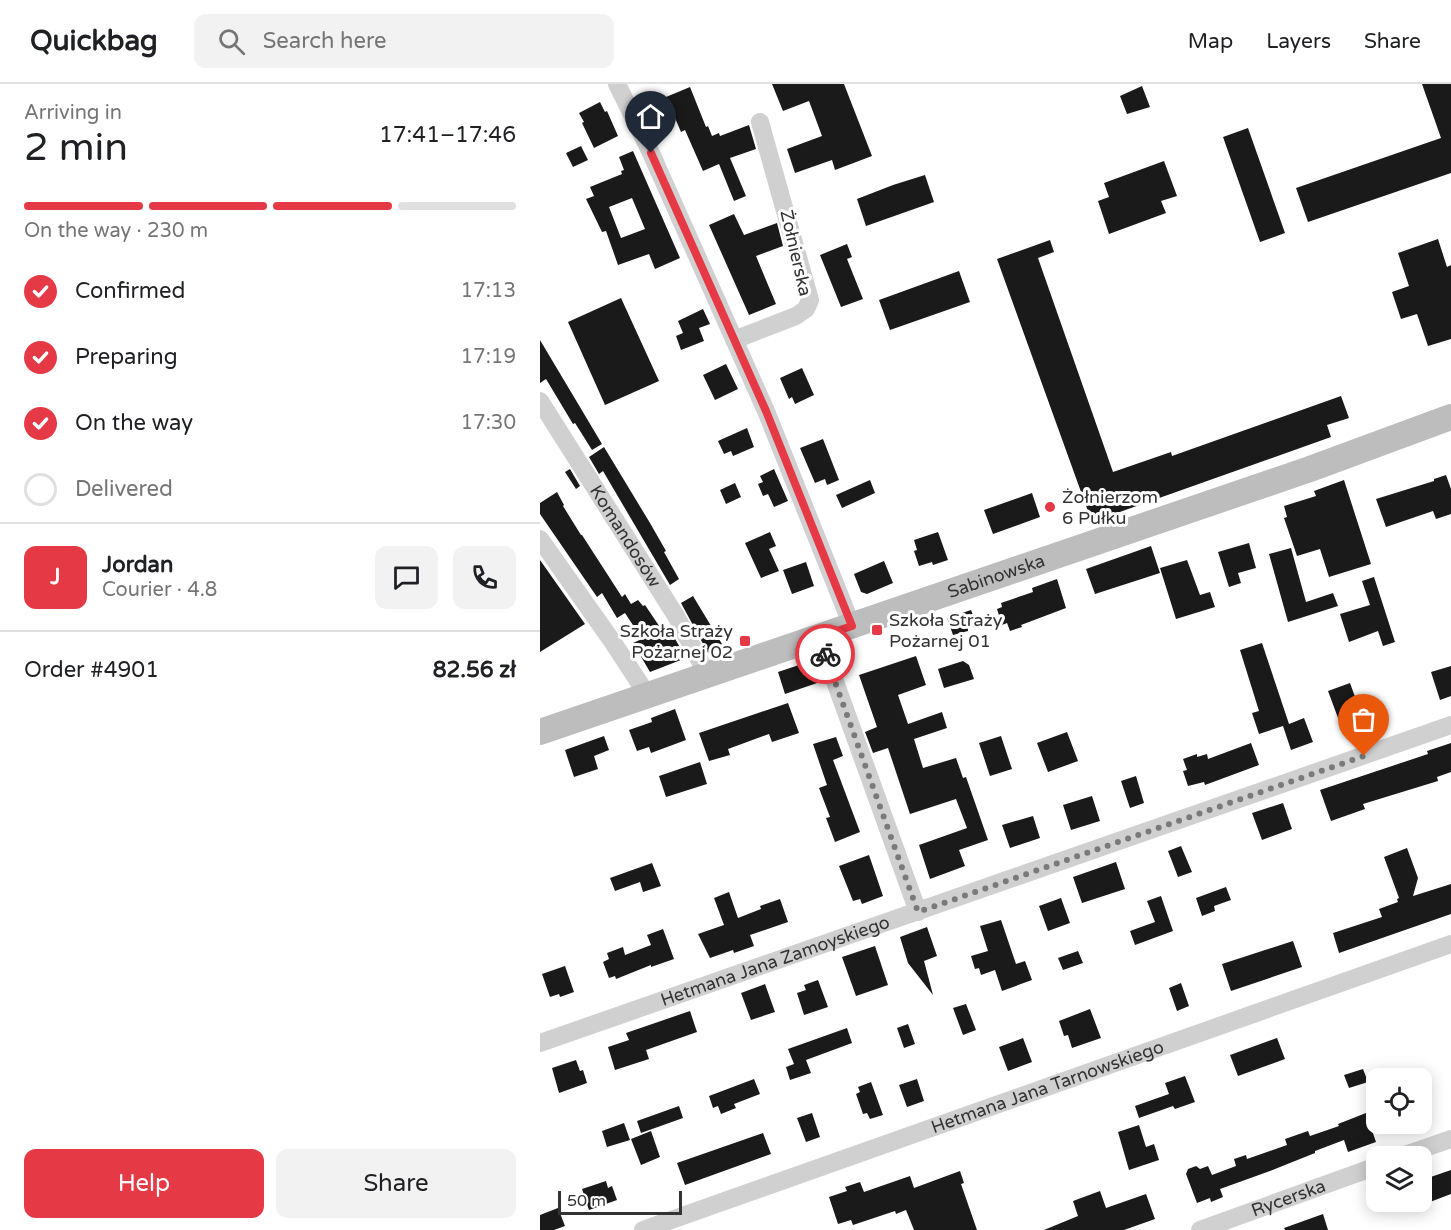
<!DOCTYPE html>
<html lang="en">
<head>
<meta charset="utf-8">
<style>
  body { margin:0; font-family:"Varela Round",sans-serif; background:#f2f2f2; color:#202124; height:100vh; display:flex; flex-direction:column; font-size:22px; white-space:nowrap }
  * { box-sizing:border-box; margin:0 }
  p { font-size:20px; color:#757577 }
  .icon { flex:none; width:33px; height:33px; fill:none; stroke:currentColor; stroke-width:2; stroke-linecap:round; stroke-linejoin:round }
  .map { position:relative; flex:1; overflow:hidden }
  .side { display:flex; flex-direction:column; background:#fff; width:540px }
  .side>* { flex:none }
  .fabs { position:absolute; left:826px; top:984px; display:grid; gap:12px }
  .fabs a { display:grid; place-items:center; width:66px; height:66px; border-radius:12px; background:#fff; box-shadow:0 3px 15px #0003; font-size:30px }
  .scale { position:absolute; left:18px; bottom:15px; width:124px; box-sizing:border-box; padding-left:6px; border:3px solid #333; border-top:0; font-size:16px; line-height:21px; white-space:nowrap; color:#333; -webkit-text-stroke:4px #fff; paint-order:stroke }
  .pin { position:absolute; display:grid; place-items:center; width:51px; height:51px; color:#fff; margin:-62px -26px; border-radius:50% 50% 50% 0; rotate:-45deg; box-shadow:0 0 6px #0007 }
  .pin .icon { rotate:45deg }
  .courier { position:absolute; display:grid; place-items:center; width:60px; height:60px; margin:-30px; border:4px solid #e63946; border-radius:50%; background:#fff; color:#222; box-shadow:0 2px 8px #0007 }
  .head em { font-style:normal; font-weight:600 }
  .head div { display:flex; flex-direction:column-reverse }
  .head { display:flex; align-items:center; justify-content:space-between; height:102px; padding:0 24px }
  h1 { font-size:39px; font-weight:600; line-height:45px }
  .bar { display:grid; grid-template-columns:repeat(4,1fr); gap:9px 6px; align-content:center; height:72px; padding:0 24px }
  .bar i { height:8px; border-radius:4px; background:#e0e0e0 }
  .bar .selected { background:#e63946 }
  .bar p { grid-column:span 4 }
  .line { display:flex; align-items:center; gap:15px; padding:0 24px; border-top:2px solid #e0e0e0 }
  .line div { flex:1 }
  .round { display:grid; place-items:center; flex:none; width:63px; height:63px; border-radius:12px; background:#f2f2f2 }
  ol { padding:0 24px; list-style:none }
  li { display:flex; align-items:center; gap:18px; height:66px }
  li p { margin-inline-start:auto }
  li .icon { padding:6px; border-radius:50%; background:#e63946; color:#fff; stroke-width:4 }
  li:last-child { color:#757577 }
  li i { width:33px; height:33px; border:3px solid #e0e0e0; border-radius:50% }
  .primary-button { display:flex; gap:12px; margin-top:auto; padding:12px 24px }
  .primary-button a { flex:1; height:69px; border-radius:12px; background:#e63946; color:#fff; font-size:24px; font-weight:600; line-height:69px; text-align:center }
  .primary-button a+a { background:#f2f2f2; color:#202124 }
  header { display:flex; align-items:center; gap:36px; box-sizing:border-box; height:84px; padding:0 30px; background:#fff; border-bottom:2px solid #e0e0e0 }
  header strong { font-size:28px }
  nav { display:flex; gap:33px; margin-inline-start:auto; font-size:21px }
  .search { width:420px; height:54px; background:#f2f2f2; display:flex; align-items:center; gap:15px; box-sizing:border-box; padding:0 21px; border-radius:12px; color:#757577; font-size:22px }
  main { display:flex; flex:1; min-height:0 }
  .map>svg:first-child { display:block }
  .building { fill:#1a1a1a; fill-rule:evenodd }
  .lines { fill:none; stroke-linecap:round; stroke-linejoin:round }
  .street { stroke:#d0d0d0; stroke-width:18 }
  .secondary { stroke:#bdbdbd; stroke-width:26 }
  .done { stroke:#7a7a7a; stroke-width:6; stroke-dasharray:0 10.8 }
  .route { stroke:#e63946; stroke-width:8 }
  .poi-dot { fill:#e63946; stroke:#fff; stroke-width:2 }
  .labels { text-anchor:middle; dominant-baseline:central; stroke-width:6; stroke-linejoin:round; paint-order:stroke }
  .street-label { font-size:18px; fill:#333; stroke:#fff }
  .poi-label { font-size:18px; fill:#333; stroke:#fff; text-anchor:start }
</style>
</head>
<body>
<header>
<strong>Quickbag</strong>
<div class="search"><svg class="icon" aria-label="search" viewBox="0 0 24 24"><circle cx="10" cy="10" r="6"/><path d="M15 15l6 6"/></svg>Search here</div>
<nav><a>Map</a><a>Layers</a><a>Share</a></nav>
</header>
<main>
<section class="side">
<div class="head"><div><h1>2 min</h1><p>Arriving in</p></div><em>17:41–17:46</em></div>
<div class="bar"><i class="selected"></i><i class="selected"></i><i class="selected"></i><i></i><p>On the way · 230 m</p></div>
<ol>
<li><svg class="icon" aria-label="check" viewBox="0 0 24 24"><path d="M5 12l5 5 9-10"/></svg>Confirmed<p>17:13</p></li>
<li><svg class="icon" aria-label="check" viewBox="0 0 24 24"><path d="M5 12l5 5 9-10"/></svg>Preparing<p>17:19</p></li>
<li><svg class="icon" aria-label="check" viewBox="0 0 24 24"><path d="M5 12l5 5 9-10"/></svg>On the way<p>17:30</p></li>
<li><i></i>Delivered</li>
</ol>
<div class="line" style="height:108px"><b class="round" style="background:#e63946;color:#fff">J</b><div><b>Jordan</b><p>Courier · 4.8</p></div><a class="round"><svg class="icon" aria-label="chat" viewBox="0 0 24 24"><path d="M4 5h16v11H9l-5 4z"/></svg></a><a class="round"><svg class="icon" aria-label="phone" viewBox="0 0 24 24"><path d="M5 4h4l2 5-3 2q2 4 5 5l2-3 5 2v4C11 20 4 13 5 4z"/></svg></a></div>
<div class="line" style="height:78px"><div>Order #4901</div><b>82.56 zł</b></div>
<div class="primary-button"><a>Help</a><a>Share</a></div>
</section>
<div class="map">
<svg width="911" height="1146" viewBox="0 0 911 1146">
  <rect width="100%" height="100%" fill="#fff"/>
  <path class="building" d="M232 0H304L332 72 295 86 292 76 255 89 247 65 282 52 269 17 243 27Z
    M882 0H911V89L768 138 756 104 901 54Z
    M602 2 610 23 587 30 580 12Z
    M150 3 166 43 168 42 172 52 179 49 180 52 209 41 216 65 190 74 206 112 194 117 179 80 163 87 145 46 141 48 126 13Z
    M60 18 65 28 67 27 78 52 54 64 42 39 44 38 39 29Z
    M708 44 745 149 720 158 683 53Z
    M41 62 48 76 33 83 26 69Z
    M93 67 140 174 115 185 109 170 78 181 66 147 62 148 46 115 54 112 50 103 82 90 81 87 84 86 79 73ZM92 114 105 145 81 154 69 123Z
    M624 77 637 112 621 117 626 129 569 150 558 117 569 113 564 99Z
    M385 91 394 118 326 142 317 115 353 101Z
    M194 130 204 151 237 139 243 162 216 172 236 220 209 231 169 141Z
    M898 155 907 183 911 181V255L888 262 877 230 861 235 852 208 869 202 858 169Z
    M510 156 514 168 498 174 573 388 631 368 632 372 801 312 809 334 787 341 791 353 560 435 549 430 457 175Z
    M307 160 312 173 307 175 323 215 301 223 280 171Z
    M419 187 430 218 350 246 339 216Z
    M81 214 119 297 65 321 28 238Z
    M163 225 170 240 159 244 164 257 141 266 136 252 143 249 138 237Z
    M0 256 62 360 52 366 35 339 33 340 6 295 0 299Z
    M186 280 198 305 175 316 163 291Z
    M262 284 274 311 255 320 252 313 249 315 240 294Z
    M207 344 214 363 193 372 191 367 184 370 178 357Z
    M283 355 299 396 287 401 285 395 275 399 260 364Z
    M64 363 110 439 126 467 124 468 139 495 130 501 63 387 59 390 49 373Z
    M30 385 40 402 36 405 25 388Z
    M234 385 248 417 234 423 228 410 223 412 218 400 223 398 220 392Z
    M906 391 911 405V430L896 435 893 427 846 443 836 415 894 397V395Z
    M330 396 335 409 302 424 296 411Z
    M804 396 831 480 789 493 780 465 757 472 744 434 747 433 744 422 776 412 774 407Z
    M195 399 201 413 186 420 180 406Z
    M17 408 24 421 23 422 41 451H42L82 513 85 510 91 520 98 516 103 522 105 521 128 555 134 553 146 574 110 588 93 559 102 555 85 529 77 534 62 509 57 513 0 430V419Z
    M492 409 500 433 453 450 444 426Z
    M230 448 236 462 229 465 239 487 221 494 205 459Z
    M398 448 408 476 393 481 392 478 379 482 374 467 377 466 374 456Z
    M709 459 716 484 698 489 701 499 689 503 678 468Z
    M611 462 620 489 555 510 546 485Z
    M751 464 766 518 793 509 798 522 748 538 729 470Z
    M0 476 45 540 0 568Z
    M647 476 660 511 670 508 675 523 636 535 620 484Z
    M344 477 353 499 327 510 321 508 314 490Z
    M266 478 274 502 252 510 243 486Z
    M834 493 855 558 843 562 838 547 809 558 800 530 830 521 822 497Z
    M517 495 526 524 481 541 482 543 470 547 467 539 462 541 457 525 462 523 461 519 493 508 492 504Z
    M153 512 182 560 168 569 141 519Z
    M431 526 437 541 428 544V547L413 551 407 534Z
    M722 559 749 640 764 634 773 658 751 666 743 642 719 650 712 629 719 627 700 566Z
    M376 572 386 601 358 611 368 640 402 628 407 644 374 655 383 684 416 674 423 694 426 693 448 756 419 766 425 782 390 795 379 761 427 744 416 715 370 730 348 664 333 669 325 648 337 643 319 591Z
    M274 576 283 597 245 610 238 588Z
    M423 577 429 581 434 595 404 604 398 585Z
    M911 582V612L900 616 891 588Z
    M810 599 826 643 804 650 788 607Z
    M248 619 259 649 232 658 229 650 188 665 190 671 169 677 159 649Z
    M135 625 146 656 111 669 109 663 97 667 89 646 112 638 111 634Z
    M527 648 538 677 508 688 497 659Z
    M64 652 69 666 54 672 58 685 34 693 25 666Z
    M461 652 472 685 450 692 439 659Z
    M296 653 303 672 293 676 320 748 295 758 286 734 290 733 279 704 287 701 273 660Z
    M711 659 719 681 665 701 664 698 648 702 643 687 647 686 643 675 657 670V673L667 670 668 675Z
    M911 659V688L897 693 898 697 823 720 825 725 791 737 780 706 888 670 887 667Z
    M160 678 167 700 126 713 119 692Z
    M596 692 604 719 590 724 581 697Z
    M552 712 560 737 531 746 523 721Z
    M743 719 752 745 722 756 712 729Z
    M493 732 500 754 470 764 462 741Z
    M641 762 652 788 638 793 628 767Z
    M867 764 878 794 873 812 911 800V830L799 869 793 849 842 833 839 825 858 818 857 815 859 814 844 773Z
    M329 771 343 812 322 820 320 815 313 817 299 782Z
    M576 778 585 805 542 819 533 793Z
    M112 779 121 802 103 808 100 798 75 807 70 794Z
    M686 803 691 816 674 822 675 827 662 832 656 814Z
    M189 808 198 834 221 825 220 822 240 815 248 838 210 851 214 862 194 869 193 866 170 874 158 850 184 841 174 814Z
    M621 812 633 847 595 861 590 847 615 838 607 817Z
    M521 814 530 839 508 847 499 822Z
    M461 836 476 880 485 877 492 896 462 907 455 886 441 891 439 884 435 885 431 872 448 867 440 842Z
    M387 843 397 872 384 877 393 911 368 879 360 853Z
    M123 845 134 875 111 883V881L76 895 75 892 69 894 63 878 69 875 67 869 83 863 85 871 111 861 107 851Z
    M753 857 762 883 691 907 682 880Z
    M335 862 348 901 316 912 302 873Z
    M538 867 543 879 523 886 518 874Z
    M25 882 34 908 20 913 19 910 10 913 2 890Z
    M278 896 288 923 264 931 257 909 266 906 264 901Z
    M641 899 649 922 637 927 629 904Z
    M225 900 235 928 211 936 201 909Z
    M426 920 436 946 423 951 413 924Z
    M550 925 561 954 532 964 528 951 524 952 519 937Z
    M150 927 157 948 106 966 109 975 75 986 68 963 89 956 86 949Z
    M368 940 375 960 364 964 357 944Z
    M307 944 312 959 266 976 271 989 250 996 246 983 254 980 248 965Z
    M483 954 492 978 468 987 459 963Z
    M737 954 745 975 698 992 690 971Z
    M36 976 40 987 43 986 47 999 19 1009 12 984Z
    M823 985 828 998 809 1004 804 991Z
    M645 992 655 1018 635 1025 633 1022 599 1034 595 1022 629 1010 625 999Z
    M214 995 220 1010 194 1020 196 1024 181 1030 178 1022 173 1024 169 1012Z
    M377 995 384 1017 367 1023 359 1001Z
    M331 998 343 1031 330 1035 327 1029 323 1030 316 1010 320 1008 318 1003Z
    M139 1022 143 1034 101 1049 97 1037Z
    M272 1029 280 1053 266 1058 257 1034Z
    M826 1029 836 1058 808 1068 804 1056 775 1067V1069L730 1087 680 1105 683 1113 671 1118 670 1114 657 1119 646 1090 648 1085 656 1082 660 1085 668 1082 672 1091 696 1082 694 1075 706 1071 707 1075 747 1061 745 1055 768 1047 770 1052 799 1042 798 1040Z
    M84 1039 90 1056 67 1063 62 1047Z
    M599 1041 606 1063 614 1060 619 1076 589 1086 578 1048Z
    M111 1047 120 1073 101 1081 91 1055Z
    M223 1049 231 1070 145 1101 137 1079Z
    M911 1086V1110L882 1121V1096Z
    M420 1087 424 1099 421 1100 437 1146H374L366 1126 356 1130 355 1127 313 1141 311 1136 298 1140 289 1113 307 1107 305 1103 320 1098 324 1108 370 1092 374 1104Z
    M66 1097 68 1104 72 1102 77 1116 49 1126 42 1105Z
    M560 1107 566 1124 606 1110 615 1135 584 1146H504L538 1132 533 1117Z
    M18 1124 25 1142 14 1146H0V1131Z
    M783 1130 788 1146H745L744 1144Z"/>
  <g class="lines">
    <g class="street">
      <path d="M77 0 111 69 226 327 312 542"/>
      <path d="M194 256 256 232 266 225 270 216 220 38"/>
      <path id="s1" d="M0 317 136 532 168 592"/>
      <path d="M0 455 72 557 108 612"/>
      <path d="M279 553 378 828"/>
      <path id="s2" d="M0 959 911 641"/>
      <path d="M862 1072 911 1055"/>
      <path id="s3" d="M103 1146 911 860"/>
      <path id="s4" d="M660 1146 837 1082"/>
    </g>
    <path class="secondary" id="s5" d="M0 648 770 385 911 333"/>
  </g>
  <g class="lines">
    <path class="done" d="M285 570 378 828 824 672"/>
    <path class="route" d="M111 69 226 327 312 542 279 553 285 570"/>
  </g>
  <g class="poi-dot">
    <circle cx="510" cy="423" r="6"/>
    <rect x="331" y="540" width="12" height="12" rx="3"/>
    <rect x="199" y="551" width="12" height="12" rx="3"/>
  </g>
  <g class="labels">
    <g class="street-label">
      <text transform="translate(256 169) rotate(77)">Żołnierska</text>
      <text stroke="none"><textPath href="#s1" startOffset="160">Komandosów</textPath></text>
      <text stroke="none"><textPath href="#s5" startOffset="482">Sabinowska</textPath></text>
      <text stroke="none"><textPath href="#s2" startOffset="249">Hetmana Jana Zamoyskiego</textPath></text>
      <text stroke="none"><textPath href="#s3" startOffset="429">Hetmana Jana Tarnowskiego</textPath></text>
      <text stroke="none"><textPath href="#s4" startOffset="94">Rycerska</textPath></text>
    </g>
    <g class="poi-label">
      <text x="522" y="413">Żołnierzom<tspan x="522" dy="21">6 Pułku</tspan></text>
      <text x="349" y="536">Szkoła Straży<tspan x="349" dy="21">Pożarnej 01</tspan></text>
      <text x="193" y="547" text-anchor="end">Szkoła Straży<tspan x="193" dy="21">Pożarnej 02</tspan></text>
    </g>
  </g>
</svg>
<div class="fabs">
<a><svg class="icon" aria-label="locate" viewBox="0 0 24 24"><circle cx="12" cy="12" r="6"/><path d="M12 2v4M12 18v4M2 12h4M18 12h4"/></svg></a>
<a><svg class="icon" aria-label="layers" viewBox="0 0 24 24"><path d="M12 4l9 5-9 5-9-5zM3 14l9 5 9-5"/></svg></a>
</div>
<div class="scale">50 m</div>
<div class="pin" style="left:824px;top:672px;background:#ea580c"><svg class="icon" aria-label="bag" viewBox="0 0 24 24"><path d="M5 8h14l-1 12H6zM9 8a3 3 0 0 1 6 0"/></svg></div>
<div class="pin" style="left:111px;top:69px;background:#1f2937"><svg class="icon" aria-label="home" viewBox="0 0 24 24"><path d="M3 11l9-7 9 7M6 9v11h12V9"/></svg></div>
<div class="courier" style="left:285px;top:570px"><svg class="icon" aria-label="bike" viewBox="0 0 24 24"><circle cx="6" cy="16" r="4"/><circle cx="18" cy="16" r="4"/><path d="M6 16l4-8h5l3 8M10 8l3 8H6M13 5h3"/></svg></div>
</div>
</main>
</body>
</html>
